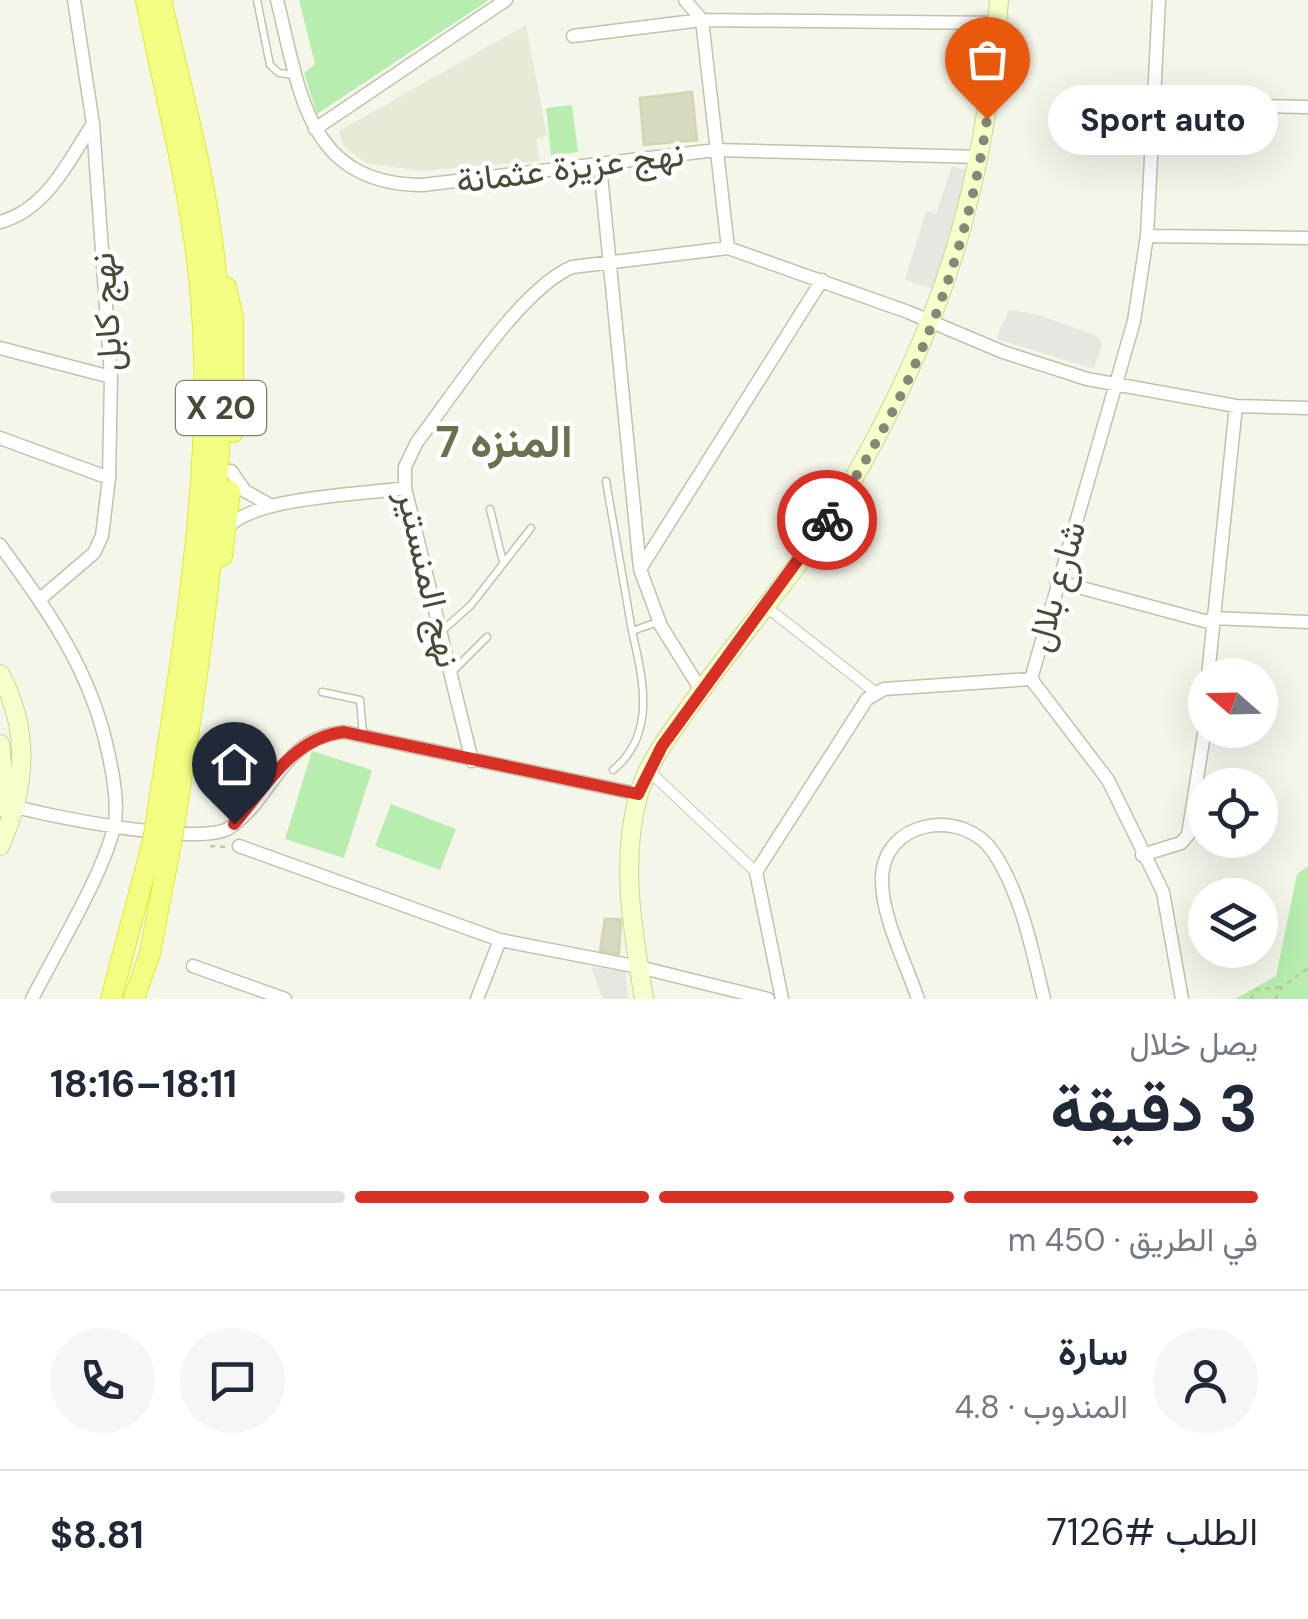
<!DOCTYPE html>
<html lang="ar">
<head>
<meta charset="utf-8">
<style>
  body { margin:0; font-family:"DM Sans",Vazirmatn,sans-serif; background:#f6f6f7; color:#1f2937; direction:rtl; height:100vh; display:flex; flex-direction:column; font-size:38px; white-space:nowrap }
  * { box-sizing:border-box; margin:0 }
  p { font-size:32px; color:#747a83 }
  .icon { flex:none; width:55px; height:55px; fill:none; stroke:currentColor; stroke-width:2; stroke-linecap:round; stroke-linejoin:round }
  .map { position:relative; height:999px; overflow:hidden; direction:ltr }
  .details { display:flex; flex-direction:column; background:#fff; flex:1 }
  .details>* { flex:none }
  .needle { width:65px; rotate:290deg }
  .buttons { position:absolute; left:1188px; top:658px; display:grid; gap:20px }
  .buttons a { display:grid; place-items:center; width:90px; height:90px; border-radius:50%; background:#fff; box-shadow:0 10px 40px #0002; font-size:50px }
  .pin { position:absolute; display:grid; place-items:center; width:85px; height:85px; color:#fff; margin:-102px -42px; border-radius:50% 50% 50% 0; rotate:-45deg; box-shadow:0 0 10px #0007 }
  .pin .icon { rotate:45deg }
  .courier { position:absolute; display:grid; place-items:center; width:100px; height:100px; margin:-50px; border:8px solid #d93025; border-radius:50%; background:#fff; color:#222; box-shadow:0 2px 12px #0007 }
  .bubble { position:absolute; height:70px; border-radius:35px; background:#fff; box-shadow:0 10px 40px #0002; font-size:32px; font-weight:700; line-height:70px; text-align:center; direction:rtl }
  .headline em { font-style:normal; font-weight:700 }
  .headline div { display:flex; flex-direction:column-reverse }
  .headline { display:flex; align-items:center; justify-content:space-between; height:170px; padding:0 50px }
  h1 { font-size:65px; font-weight:700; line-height:75px }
  .bar { display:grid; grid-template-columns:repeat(4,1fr); gap:15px 10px; align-content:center; height:120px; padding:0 50px }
  .bar i { height:12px; border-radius:8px; background:#e0e1e3 }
  .bar .current { background:#d93025 }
  .bar p { grid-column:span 4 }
  .line { display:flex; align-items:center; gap:25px; padding:0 50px; border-top:2px solid #e0e1e3 }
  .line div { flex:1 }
  .round { display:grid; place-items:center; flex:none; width:105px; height:105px; border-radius:52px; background:#f6f6f7 }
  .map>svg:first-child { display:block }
  .residential { fill:#e8ead7 }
  .green { fill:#b7edaf }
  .parking { fill:#e7e7e1 }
  .building { fill:#d8d9be; stroke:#d3d4b0; stroke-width:2.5 }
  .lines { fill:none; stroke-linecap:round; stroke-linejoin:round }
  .service-casing { stroke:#c0c2ab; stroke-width:9 }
  .pedestrian-casing { stroke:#c0c2ab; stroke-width:12 }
  .minor-casing { stroke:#c0c2ab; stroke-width:15 }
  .secondary-casing { stroke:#ccd694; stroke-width:20 }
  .trunk-casing { stroke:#e1eb2f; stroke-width:22 }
  .path { stroke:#c3c69b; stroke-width:2.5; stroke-dasharray:5 5; stroke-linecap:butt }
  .service { stroke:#fff; stroke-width:6 }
  .pedestrian { stroke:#fff; stroke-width:10 }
  .minor { stroke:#fff; stroke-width:12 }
  .secondary { stroke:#f6ffca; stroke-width:18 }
  .trunk { stroke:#f2ff82; stroke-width:20 }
  .trunk-bridge-casing { stroke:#e1eb2f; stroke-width:22; stroke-linecap:butt }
  .trunk-bridge { stroke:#f2ff82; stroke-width:20 }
  .done { stroke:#868776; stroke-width:10; stroke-dasharray:0 18 }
  .route { stroke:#d93025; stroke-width:12 }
  .labels { text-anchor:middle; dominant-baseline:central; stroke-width:9; stroke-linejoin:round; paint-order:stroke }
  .shield { fill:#fff; stroke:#808173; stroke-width:2.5 }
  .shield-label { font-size:32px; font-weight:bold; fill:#4a4b37 }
  .street-label { font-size:35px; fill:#4a4b37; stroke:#fff }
  .district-label { font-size:45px; font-weight:bold; fill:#6e6f4d; stroke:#fff }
</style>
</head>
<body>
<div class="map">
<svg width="1308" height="999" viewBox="0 0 1308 999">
  <rect width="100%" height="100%" fill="#f4f6ea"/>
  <path class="residential" d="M526 25 547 135 536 139 540 161 422 171 366 163 343 146 339 131Z"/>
  <path class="green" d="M299 0H489L317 114 304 73 315 64Z
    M572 105 578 152 551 156 546 108Z
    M312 751 372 770 344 858 285 839Z
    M391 804 456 829 440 870 375 846Z
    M1308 866V999H1235L1276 976 1297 874Z"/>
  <path class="parking" d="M952 166 971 172 934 289 905 280 926 211 936 214Z
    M1009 310 1036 314 1097 336 1102 344 1094 369 996 339Z
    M591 967 625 971 628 999H603Z"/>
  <path class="building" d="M692 92 697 140 644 145 640 98Z
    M605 919H621L619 954 600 951Z"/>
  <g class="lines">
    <g class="service-casing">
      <path id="service" d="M257 0 270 65 279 73 295 75
        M606 481 632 631
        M490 509 503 562
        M442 631 471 605 531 528
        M452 672 487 637
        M322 692 360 700 363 735
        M613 770C657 734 643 679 632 631L658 622"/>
    </g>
    <g class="pedestrian-casing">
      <path id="pedestrian" d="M765 606 875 692
        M648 770 756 872"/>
    </g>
    <g class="minor-casing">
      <path id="minor" d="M277 0C300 91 306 184 422 185L716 150 981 157
        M685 0 702 20 728 248
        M573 36 702 20 997 23
        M1155 104 1308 107
        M315 129 506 0
        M600 165 640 569 661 626 701 690
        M0 222C46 210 68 162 92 125
        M1147 236 1308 238
        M0 348 111 377
        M0 438 109 478
        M231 471 245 491 270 505
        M227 528C255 496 362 495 405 488
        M0 545C48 611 91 670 108 752 113 774 119 804 114 827 103 875 55 953 32 999
        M640 569 822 280
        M1056 581 1212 623
        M40 599 94 553 102 536 109 478 111 377 93 124 74 0
        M1212 618 1308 622
        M1208 675 1236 406
        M1031 679 1108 780 1163 892 1182 999
        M472 761 405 488V467L417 442C454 394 520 289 572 267L728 248 908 312 1003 352 1087 379 1236 406 1308 408
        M7 804C43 816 201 847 229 828 275 797 280 738 344 732L638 794
        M239 846 500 940 639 967 768 999
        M1142 855 1181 843 1188 835 1205 728
        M193 966 285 999
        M477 999 500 940
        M782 999 756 872 867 699 884 689 1031 679 1134 321 1147 236 1159 0
        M918 999C906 963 882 918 882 881 881 819 964 807 994 853 1022 896 1032 950 1044 999"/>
    </g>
    <g class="secondary-casing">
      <path id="secondary" d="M0 674C31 731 26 789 0 846
        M0 744 4 783 0 807
        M644 999C633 931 620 864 638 797 647 763 670 734 690 706 740 634 802 568 846 492 942 326 985 192 999 0"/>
    </g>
    <g class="trunk-casing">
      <path id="trunk" d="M146 0C164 91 189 184 199 277 218 456 184 639 157 816
        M161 0C181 90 208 183 216 275 232 458 203 640 175 819
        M226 287 233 318V432
        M222 556 230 491
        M111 999 153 841
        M134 999 150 953 171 843"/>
    </g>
    <path class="path" d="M210 846 227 847
      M1251 999 1255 990 1280 987
      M1275 999 1282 987 1308 968"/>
    <use href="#service" class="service"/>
    <use href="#pedestrian" class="pedestrian"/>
    <use href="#minor" class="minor"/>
    <use href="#secondary" class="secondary"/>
    <use href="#trunk" class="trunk"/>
    <g class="trunk-bridge-casing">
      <path id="trunk-bridge" d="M153 841 157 816
        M171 843 175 819"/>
    </g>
    <use href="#trunk-bridge" class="trunk-bridge"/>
  </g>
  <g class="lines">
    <path class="done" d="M827 520C909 404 967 260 987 119"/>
    <path class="route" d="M234 824C265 787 293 737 344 732L638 794 662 746 827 520"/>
  </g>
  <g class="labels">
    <rect class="shield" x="176" y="381" width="90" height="54" rx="8"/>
    <g class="shield-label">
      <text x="221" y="408">X 20</text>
    </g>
    <g class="street-label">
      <text transform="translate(570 167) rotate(-7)">نهج عزيزة عثمانة</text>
      <text transform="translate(106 312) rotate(-94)">نهج كابل</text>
      <text transform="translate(429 579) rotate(77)">نهج المنستير</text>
      <text transform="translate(1056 586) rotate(-74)">شارع بلال</text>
    </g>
    <g class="district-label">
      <text x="504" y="441">المنزه 7</text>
    </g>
  </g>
</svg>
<div class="buttons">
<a><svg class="needle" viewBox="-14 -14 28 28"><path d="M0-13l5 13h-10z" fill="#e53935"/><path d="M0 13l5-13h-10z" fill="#747a83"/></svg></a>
<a><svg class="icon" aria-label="locate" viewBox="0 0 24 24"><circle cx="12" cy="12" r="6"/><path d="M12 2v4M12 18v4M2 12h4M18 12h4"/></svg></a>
<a><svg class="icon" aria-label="layers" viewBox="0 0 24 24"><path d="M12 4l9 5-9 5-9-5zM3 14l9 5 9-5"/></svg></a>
</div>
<div class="pin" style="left:987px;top:119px;background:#ea580c"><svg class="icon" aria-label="bag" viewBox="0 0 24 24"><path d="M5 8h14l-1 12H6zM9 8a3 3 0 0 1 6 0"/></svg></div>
<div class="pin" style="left:234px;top:824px;background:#1f2937"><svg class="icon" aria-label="home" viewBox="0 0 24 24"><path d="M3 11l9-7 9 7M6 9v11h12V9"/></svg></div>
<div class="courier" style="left:827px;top:520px"><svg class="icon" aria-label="bike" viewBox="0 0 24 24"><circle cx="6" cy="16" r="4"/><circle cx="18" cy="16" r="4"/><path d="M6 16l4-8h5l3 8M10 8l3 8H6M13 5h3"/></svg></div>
<div class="bubble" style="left:1048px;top:85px;width:230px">Sport auto</div>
</div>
<section class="details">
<div class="headline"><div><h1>3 دقيقة</h1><p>يصل خلال</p></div><em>18:11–18:16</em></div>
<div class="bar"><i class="current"></i><i class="current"></i><i class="current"></i><i></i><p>في الطريق · 450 m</p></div>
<div class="line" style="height:180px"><a class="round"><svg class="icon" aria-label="person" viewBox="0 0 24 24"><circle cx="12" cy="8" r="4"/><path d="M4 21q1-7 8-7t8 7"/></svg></a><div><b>سارة</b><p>المندوب · 4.8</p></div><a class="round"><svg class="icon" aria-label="chat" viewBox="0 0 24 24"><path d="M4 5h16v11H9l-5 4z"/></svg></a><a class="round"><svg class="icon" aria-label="phone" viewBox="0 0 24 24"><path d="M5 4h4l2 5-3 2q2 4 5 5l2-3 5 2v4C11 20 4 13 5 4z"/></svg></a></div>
<div class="line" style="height:130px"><div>الطلب #7126</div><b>$8.81</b></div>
</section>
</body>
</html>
